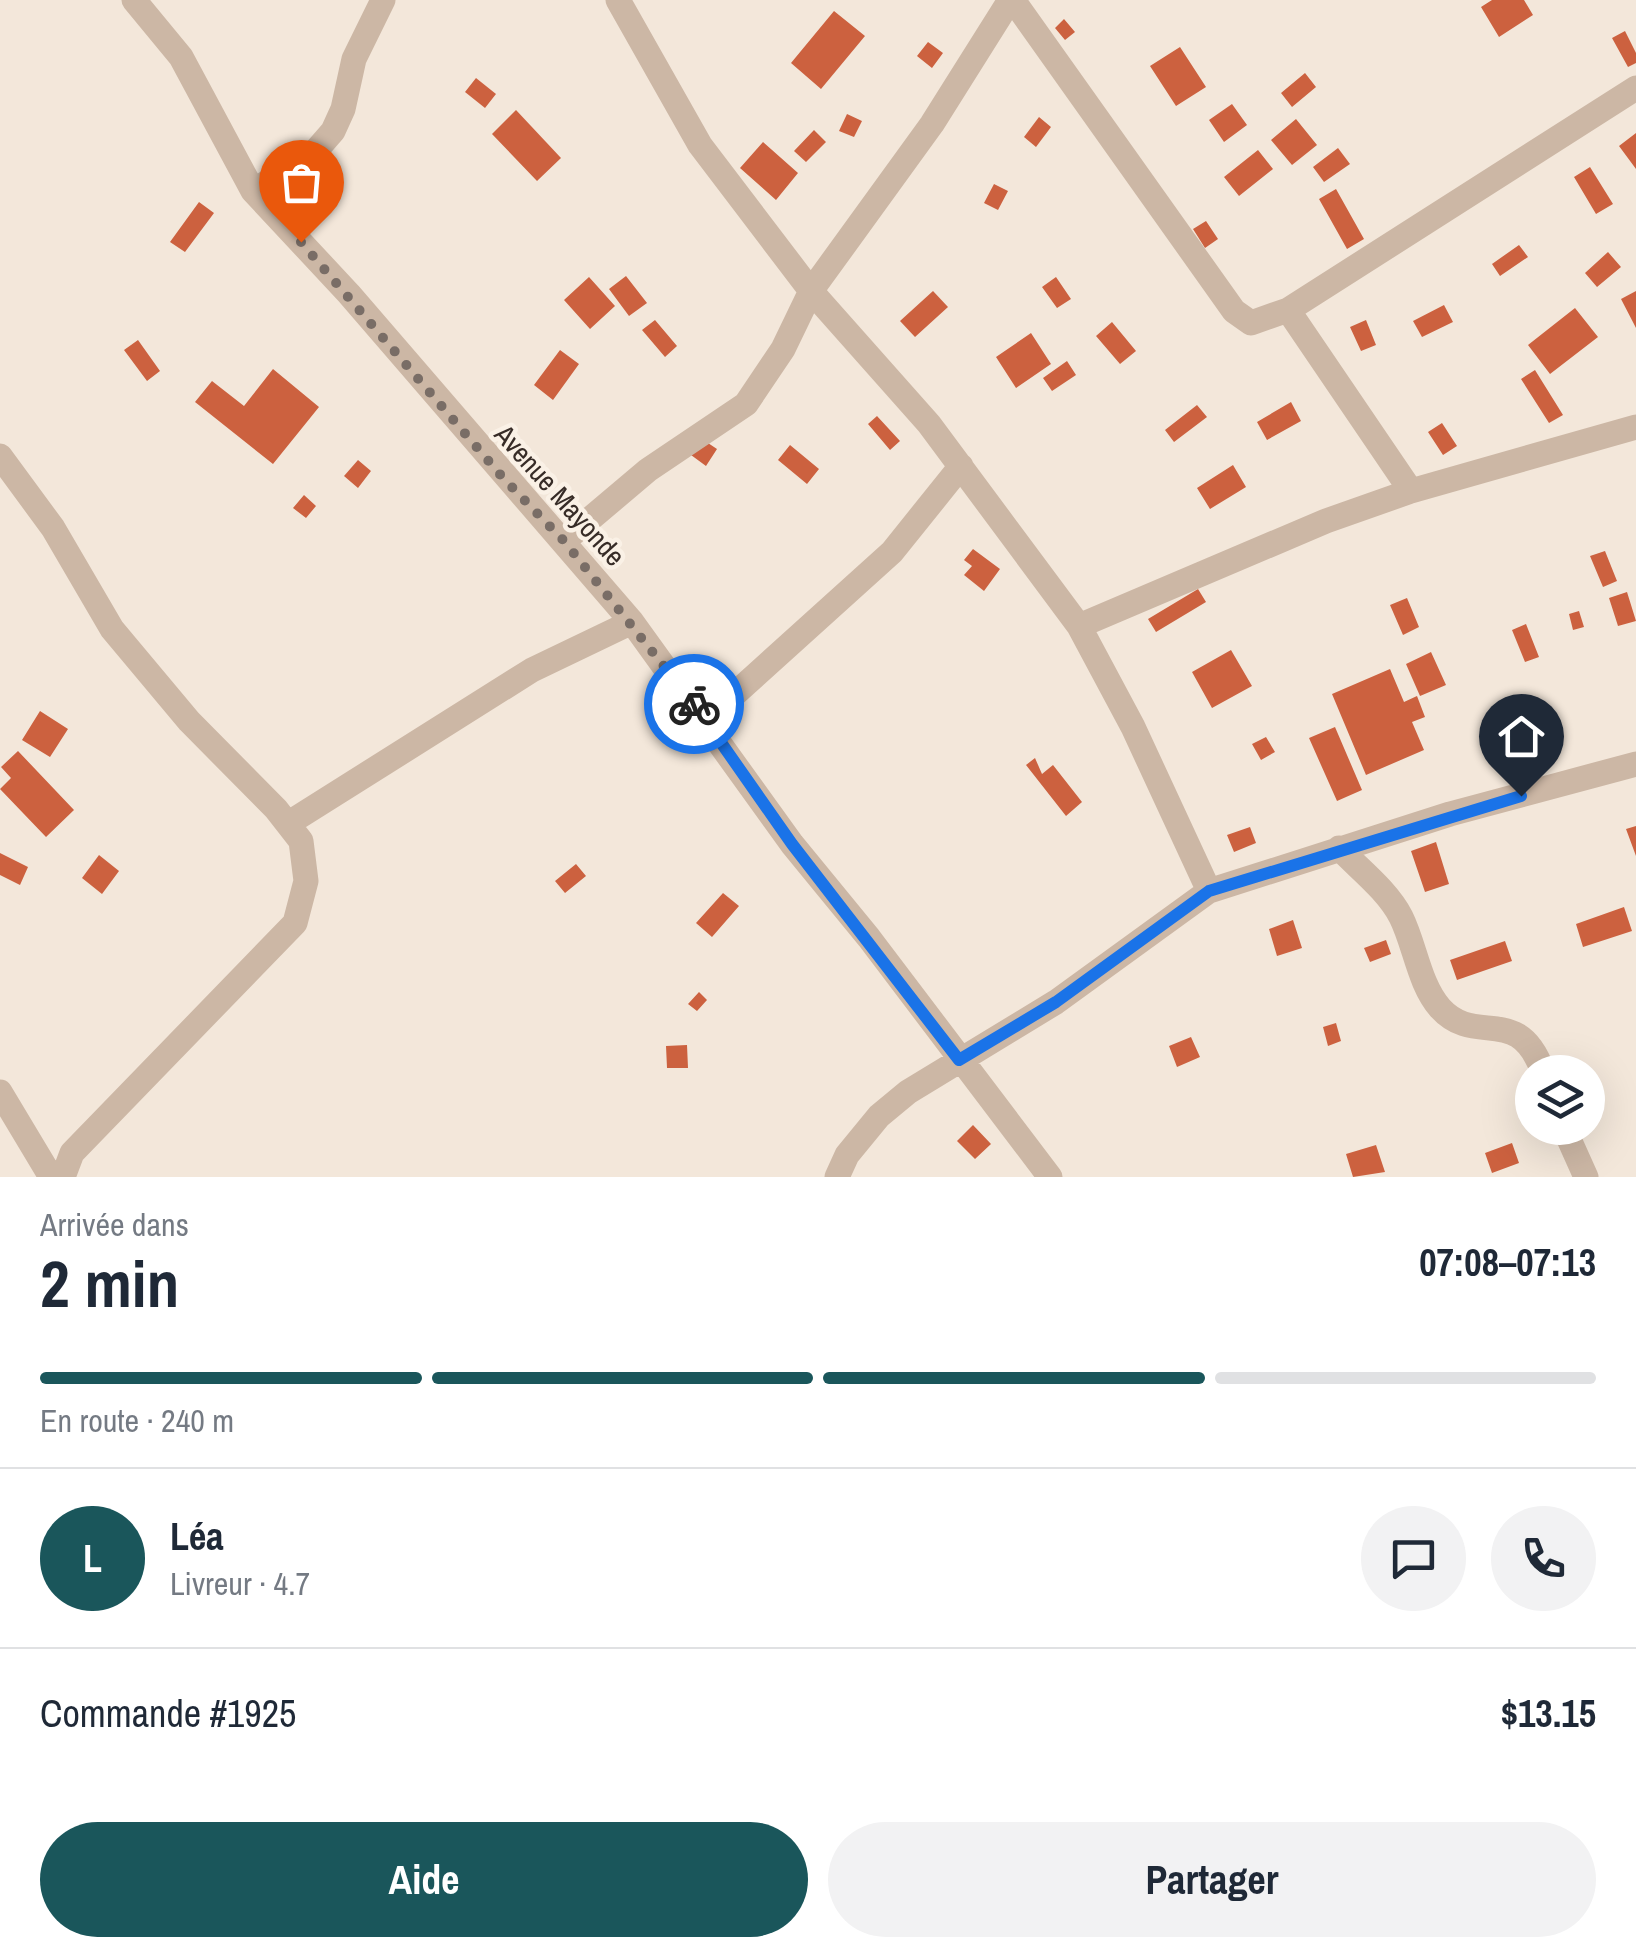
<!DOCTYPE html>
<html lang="fr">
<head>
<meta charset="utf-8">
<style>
  body { margin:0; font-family:"Archivo Narrow",sans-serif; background:#f2f2f3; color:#1f2937; height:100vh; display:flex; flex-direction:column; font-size:38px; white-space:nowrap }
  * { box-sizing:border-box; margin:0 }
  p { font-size:32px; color:#747a83 }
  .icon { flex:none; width:55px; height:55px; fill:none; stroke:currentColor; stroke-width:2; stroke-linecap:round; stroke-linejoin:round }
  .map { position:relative; height:1177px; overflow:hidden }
  .side { display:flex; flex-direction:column; background:#fff; flex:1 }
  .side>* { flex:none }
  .tools { position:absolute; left:1515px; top:1055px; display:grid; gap:20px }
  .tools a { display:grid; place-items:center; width:90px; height:90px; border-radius:50%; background:#fff; box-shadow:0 10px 40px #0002; font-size:50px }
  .pin { position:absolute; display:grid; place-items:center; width:85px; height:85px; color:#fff; margin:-102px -42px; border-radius:50% 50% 50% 0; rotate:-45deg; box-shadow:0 0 10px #0007 }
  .pin .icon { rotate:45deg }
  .courier { position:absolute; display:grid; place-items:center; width:100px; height:100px; margin:-50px; border:8px solid #1a73e8; border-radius:50%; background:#fff; color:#222; box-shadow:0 2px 12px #0007 }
  .head em { font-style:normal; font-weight:800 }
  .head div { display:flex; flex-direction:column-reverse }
  .head { display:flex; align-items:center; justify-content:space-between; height:170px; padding:0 40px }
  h1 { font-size:65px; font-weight:800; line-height:75px }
  .bar { display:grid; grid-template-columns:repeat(4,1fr); gap:15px 10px; align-content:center; height:120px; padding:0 40px }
  .bar i { height:12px; border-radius:8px; background:#e0e1e3 }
  .bar .active { background:#1a565b }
  .bar p { grid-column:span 4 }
  .line { display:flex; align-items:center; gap:25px; padding:0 40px; border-top:2px solid #e0e1e3 }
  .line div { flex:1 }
  .round { display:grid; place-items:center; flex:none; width:105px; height:105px; border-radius:52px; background:#f2f2f3 }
  .primary-button { display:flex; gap:20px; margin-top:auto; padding:20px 40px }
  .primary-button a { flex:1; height:115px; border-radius:60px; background:#1a565b; color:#fff; font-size:40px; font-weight:800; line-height:115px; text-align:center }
  .primary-button a+a { background:#f2f2f3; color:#1f2937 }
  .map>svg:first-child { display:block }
  .building { fill:#cc613f }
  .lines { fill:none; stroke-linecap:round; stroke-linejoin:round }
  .minor { stroke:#ccb7a5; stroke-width:25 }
  .done { stroke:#796d66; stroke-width:10; stroke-dasharray:0 18 }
  .route { stroke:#1a73e8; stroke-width:12 }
  .labels { text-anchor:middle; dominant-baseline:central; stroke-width:9; stroke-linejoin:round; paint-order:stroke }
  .street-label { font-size:28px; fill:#372c27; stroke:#faf1e6 }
</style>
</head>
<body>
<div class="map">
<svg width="1636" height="1177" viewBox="0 0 1636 1177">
  <rect width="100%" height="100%" fill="#f3e7da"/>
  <path class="building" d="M1492 0H1524L1533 15 1499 37 1481 7Z
    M834 11 865 36 821 89 791 63Z
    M1064 19 1075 32 1065 40 1055 28Z
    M1625 31 1636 53V63L1628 67 1612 38Z
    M928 42 943 53 932 68 917 56Z
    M1180 47 1206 87 1176 106 1150 66Z
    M1305 73 1316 87 1292 107 1281 93Z
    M476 78 496 94 485 108 465 92Z
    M1232 104 1247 125 1224 142 1209 120Z
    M516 110 561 158 537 181 492 134Z
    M847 114 862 121 854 137 839 131Z
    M1039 117 1051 127 1036 147 1024 137Z
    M1296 119 1317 145 1292 165 1271 140Z
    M814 130 826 142 806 162 794 151Z
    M1636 133V169L1619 146Z
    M763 142 798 173 776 200 740 168Z
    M1338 148 1350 164 1324 182 1313 167Z
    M1258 150 1273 169 1239 196 1224 177Z
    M1590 167 1613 204 1596 214 1574 177Z
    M994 184 1008 191 998 210 984 203Z
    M1336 189 1364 239 1347 249 1319 199Z
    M199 202 214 213 185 252 170 242Z
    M1206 221 1218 239 1205 248 1193 229Z
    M1519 245 1528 257 1500 276 1492 264Z
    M1608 252 1621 267 1597 287 1585 273Z
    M626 276 647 303 629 316 609 289Z
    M589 277 615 306 590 329 564 300Z
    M1056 277 1071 299 1057 308 1042 287Z
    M933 291 948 307 915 337 900 321Z
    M1636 291V328L1621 299Z
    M1444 305 1453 322 1422 337 1413 321Z
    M1575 308 1598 337 1550 374 1528 345Z
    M655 320 677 346 665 357 642 330Z
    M1366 320 1376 345 1361 351 1350 327Z
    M1112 322 1136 351 1120 364 1096 336Z
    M1031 333 1051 364 1016 388 996 357Z
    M138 340 160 371 147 381 124 350Z
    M560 350 579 364 553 400 534 385Z
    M1067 361 1076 375 1052 391 1043 378Z
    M273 369 319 407 273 464 195 402 212 381 244 406Z
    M1535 370 1563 415 1549 423 1521 379Z
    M1291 402 1301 421 1267 440 1257 422Z
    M1197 405 1207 417 1174 442 1165 430Z
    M877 416 900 441 890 450 868 424Z
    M1442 423 1457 446 1443 455 1428 432Z
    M702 439 717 449 706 466 691 455Z
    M790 445 819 469 807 484 778 460Z
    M358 460 371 471 358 488 344 476Z
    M1233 465 1246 487 1210 509 1197 488Z
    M304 495 316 506 306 518 293 508Z
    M973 549 1000 569 984 591 964 575 972 566 964 560Z
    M1605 551 1617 581 1603 587 1590 556Z
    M1198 589 1206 602 1156 632 1148 619Z
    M1627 592 1636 621 1618 626 1609 598Z
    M1407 598 1419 627 1403 635 1390 605Z
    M1579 611 1584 627 1573 630 1569 614Z
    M1526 624 1539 657 1525 662 1512 630Z
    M1231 650 1252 686 1212 708 1192 672Z
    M1431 652 1446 685 1420 696 1406 664Z
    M1390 669 1404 702 1417 696 1425 717 1412 722 1424 750 1366 775 1332 694Z
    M40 711 68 729 50 757 22 740Z
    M1335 727 1362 790 1337 801 1309 738Z
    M1266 737 1275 752 1261 760 1252 744Z
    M18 751 74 810 46 837 0 789 11 778 1 767Z
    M1035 758 1042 774 1053 765 1082 802 1066 816 1026 765Z
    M1636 826V856L1626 829Z
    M1250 827 1256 843 1234 852 1227 835Z
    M1436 842 1449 884 1425 892 1411 851Z
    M0 853 28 867 20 885 0 875Z
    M99 855 119 871 102 894 82 878Z
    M576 864 586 876 565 893 555 881Z
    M723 893 739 906 712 937 696 923Z
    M1624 907 1632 931 1583 947 1576 924Z
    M1293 920 1302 948 1277 956 1269 929Z
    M1386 940 1391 954 1370 962 1364 948Z
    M1505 941 1512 961 1457 980 1450 960Z
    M699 992 707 1000 697 1011 688 1004Z
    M1336 1023 1341 1041 1328 1046 1323 1027Z
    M1191 1037 1200 1057 1177 1067 1169 1046Z
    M687 1045 688 1068H667L666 1046Z
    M973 1125 991 1144 975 1159 957 1141Z
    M1512 1143 1519 1163 1492 1173 1485 1153Z
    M1376 1145 1385 1172 1353 1177 1346 1154Z"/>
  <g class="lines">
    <path class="minor" d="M134 0 181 57 253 191 349 294 632 622 792 844 869 938 1050 1177
      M618 0 700 145 811 291 929 424 1079 626 1133 727 1209 891
      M1013 0 1234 311 1251 323 1288 310 1636 88
      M253 191 313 154 333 131 343 109 354 59 383 0
      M1288 310 1411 491
      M0 456 53 528 112 629 189 721 276 809 301 841 306 881 295 923 72 1153 63 1177
      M564 541 648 470 746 404 783 349 811 291 932 124 1010 0
      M1079 626 1326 521 1411 491 1636 427
      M706 720 892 552 961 466
      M289 823 532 670 632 622
      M1339 848C1359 869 1387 890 1401 917 1415 945 1419 984 1440 1008 1476 1048 1518 1002 1543 1072
      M0 1092 51 1177
      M1564 1128 1586 1177
      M837 1177 847 1155 879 1116 908 1092 1056 1002 1209 891 1450 814 1636 764"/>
  </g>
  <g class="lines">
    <path class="done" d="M301 242 504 479 564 541 694 704"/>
    <path class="route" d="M694 704 792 844 959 1060 1056 1002 1209 891 1521 796"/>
  </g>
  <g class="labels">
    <g class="street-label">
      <text transform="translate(560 495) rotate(48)">Avenue Mayonde</text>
    </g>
  </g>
</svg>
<div class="tools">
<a><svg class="icon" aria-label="layers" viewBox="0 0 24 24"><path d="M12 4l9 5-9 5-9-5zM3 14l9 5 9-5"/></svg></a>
</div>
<div class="pin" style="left:301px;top:242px;background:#ea580c"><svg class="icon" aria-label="bag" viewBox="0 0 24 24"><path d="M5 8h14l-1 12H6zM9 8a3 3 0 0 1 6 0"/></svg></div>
<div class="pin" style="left:1521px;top:796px;background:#1f2937"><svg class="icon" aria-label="home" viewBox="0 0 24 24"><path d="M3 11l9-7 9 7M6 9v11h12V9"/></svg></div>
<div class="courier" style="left:694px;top:704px"><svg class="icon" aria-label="bike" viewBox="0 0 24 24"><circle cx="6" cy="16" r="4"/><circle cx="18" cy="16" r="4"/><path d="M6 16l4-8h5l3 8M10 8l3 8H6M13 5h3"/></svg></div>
</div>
<section class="side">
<div class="head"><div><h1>2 min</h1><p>Arrivée dans</p></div><em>07:08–07:13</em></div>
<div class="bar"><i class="active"></i><i class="active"></i><i class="active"></i><i></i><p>En route · 240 m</p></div>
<div class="line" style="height:180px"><b class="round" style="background:#1a565b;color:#fff">L</b><div><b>Léa</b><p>Livreur · 4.7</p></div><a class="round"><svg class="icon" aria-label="chat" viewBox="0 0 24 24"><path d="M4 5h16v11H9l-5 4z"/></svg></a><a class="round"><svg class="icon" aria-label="phone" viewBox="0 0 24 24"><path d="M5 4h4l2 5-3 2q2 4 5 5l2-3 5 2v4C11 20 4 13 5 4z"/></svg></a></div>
<div class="line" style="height:130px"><div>Commande #1925</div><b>$13.15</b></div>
<div class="primary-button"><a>Aide</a><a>Partager</a></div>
</section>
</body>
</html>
